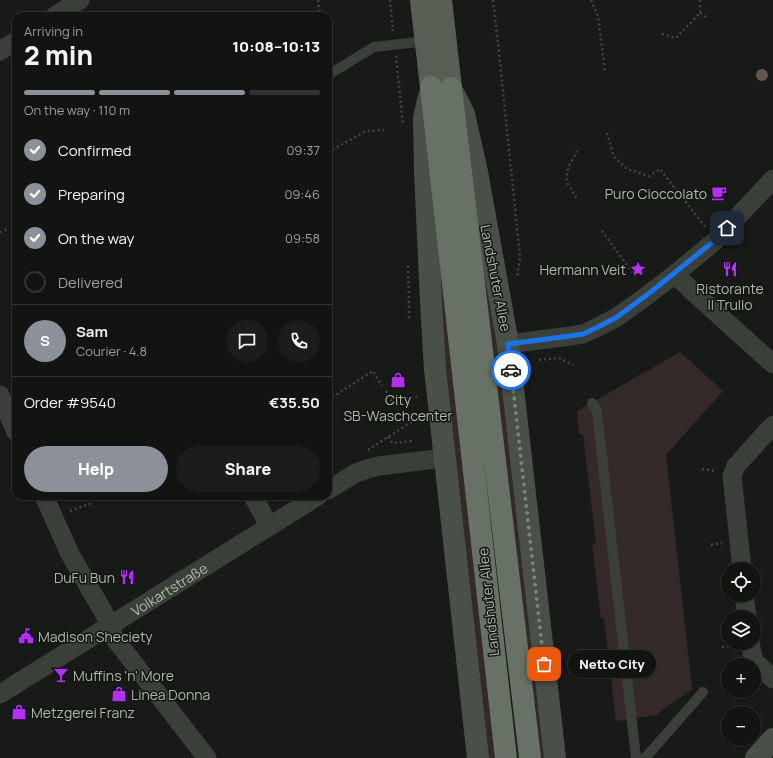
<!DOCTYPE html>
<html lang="en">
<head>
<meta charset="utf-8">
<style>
  body { margin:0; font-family:Manrope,sans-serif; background:#1b1d1b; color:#f1f3f6; height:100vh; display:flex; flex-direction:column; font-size:15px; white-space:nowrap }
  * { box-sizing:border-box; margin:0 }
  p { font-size:13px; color:#9c9e9f }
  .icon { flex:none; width:22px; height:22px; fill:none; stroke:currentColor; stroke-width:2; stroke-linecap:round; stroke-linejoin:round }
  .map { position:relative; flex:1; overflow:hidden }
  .sheet { position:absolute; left:12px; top:12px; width:320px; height:488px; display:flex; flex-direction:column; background:#121412; border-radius:12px; box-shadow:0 1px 3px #0004,0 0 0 1px #313332 }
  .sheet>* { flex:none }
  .fabs { position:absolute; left:721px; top:562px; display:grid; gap:8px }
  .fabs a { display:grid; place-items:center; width:40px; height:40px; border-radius:50%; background:#121412; box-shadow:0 1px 3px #0004,0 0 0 1px #313332; font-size:20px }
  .pin { position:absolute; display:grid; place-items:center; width:34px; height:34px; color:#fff; margin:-17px; border-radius:8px; box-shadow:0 2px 6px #0006 }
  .courier { position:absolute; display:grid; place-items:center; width:40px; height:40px; margin:-20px; border:3px solid #1a73e8; border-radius:50%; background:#fff; color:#222; box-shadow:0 1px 5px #0007 }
  .bubble { position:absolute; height:28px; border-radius:14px; background:#121412; box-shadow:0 1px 3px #0004,0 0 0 1px #313332; font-size:13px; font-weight:800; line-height:28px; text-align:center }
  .overview em { font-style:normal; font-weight:800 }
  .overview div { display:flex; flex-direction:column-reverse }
  .overview { display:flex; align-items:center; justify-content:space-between; height:68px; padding:0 12px }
  h1 { font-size:26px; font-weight:800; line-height:30px }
  .bar { display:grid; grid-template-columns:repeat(4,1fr); gap:6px 4px; align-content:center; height:48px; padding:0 12px }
  .bar i { height:5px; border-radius:3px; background:#313332 }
  .bar .current { background:#8c9099 }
  .bar p { grid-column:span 4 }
  .line { display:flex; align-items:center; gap:10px; padding:0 12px; border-top:1px solid #313332 }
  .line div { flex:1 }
  .round { display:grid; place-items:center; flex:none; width:42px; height:42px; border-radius:21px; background:#1b1d1b }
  ol { padding:0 12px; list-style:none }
  li { display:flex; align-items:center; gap:12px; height:44px }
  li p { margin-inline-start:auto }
  li .icon { padding:4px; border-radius:50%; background:#8c9099; color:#fff; stroke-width:4 }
  li:last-child { color:#9c9e9f }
  li i { width:22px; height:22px; border:2px solid #313332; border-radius:50% }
  .action { display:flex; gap:8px; margin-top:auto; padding:8px 12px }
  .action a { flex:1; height:46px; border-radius:24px; background:#8c9099; color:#fff; font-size:16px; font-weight:800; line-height:46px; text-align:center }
  .action a+a { background:#1b1d1b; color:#f1f3f6 }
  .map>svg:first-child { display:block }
  .green { fill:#332928 }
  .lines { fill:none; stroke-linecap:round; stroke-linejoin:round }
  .path { stroke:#41473f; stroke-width:2.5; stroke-dasharray:2 3; stroke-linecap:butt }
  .lane { stroke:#3a4039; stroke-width:10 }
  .street { stroke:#3a4039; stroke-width:19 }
  .secondary { stroke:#495047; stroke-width:22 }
  .primary { stroke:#575f55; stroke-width:22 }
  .highway { stroke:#687165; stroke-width:22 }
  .tram { stroke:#50574e; stroke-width:1 }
  .tree { fill:#675351 }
  .done { stroke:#7a8377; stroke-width:4; stroke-dasharray:0 7.2 }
  .route { stroke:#1a73e8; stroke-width:5 }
  .labels { text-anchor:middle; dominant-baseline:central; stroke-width:3; stroke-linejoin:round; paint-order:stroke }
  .poi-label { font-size:14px; fill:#afbbaa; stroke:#131513; text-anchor:start }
  .street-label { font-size:14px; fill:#afbbaa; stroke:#131513 }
</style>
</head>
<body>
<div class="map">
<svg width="773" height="758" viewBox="0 0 773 758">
  <rect width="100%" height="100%" fill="#181a18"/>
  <path class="green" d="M480 255 495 316 547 758H540Z
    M439 260 442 261 455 383 460 444 495 758H486L444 380Z
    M680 352 723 391 666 455 692 689 656 715 616 721 604 618H601L592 544H596L583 434H579L577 411Z"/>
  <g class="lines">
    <path class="path" d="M318 0 320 16
      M390 0 393 31
      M493 0 500 62 520 257 517 278
      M591 0 598 16 605 71
      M700 13 707 18
      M662 34 676 38 700 13V0
      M396 56 403 125
      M607 133 614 157 627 169 649 176 660 169 705 227
      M328 152 366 131 384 130
      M576 198C574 193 571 189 568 184 563 173 572 161 577 151
      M602 231 636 277
      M0 232 8 229
      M408 266 409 300V321
      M539 360 559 358 573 365
      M386 391 391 400 417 397
      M328 400 373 371 382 386
      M388 437 392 443 412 441
      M368 450 419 417
      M702 469 715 471
      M70 511 92 503
      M711 545 722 543
      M722 647 734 645"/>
    <path class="lane" d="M328 75 374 47 426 41
      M592 403 597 411 636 758
      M644 758 646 757 703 692"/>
    <g class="street">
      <path d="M55 16 80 0"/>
      <path d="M0 51 16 41"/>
      <path d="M675 274 691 290 773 364"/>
      <path d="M508 344 570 336 583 334 598 327 617 317 641 300 675 274 715 241 773 179"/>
      <path d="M0 395 16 432"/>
      <path d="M328 490 356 473 367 469 379 466 444 458"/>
      <path d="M44 496 70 554 104 613 115 639 207 758"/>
      <path d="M253 496 269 526"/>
      <path d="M742 569 732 476 736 466 773 425"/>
      <path d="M744 595 747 617"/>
      <path d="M750 643 754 661 773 679"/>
      <path id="s1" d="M0 694 318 496"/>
    </g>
    <path class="secondary" d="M454 94 464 114 477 172 508 344 555 758
      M429 96 424 118 425 171 431 302 435 369 478 758
      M756 758 773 739"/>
    <path class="primary" d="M421 0 431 87
      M441 0 451 88"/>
    <path class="highway" d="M431 87 506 758
      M451 88 530 758"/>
    <path class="tram" d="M771 758 773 755"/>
  </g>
  <circle class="tree" cx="762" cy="75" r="6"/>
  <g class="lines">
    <path class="done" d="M511 370 544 664"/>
    <path class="route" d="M511 370 508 344 570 336 583 334 598 327 617 317 652 291 714 241 727 228"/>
  </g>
  <defs>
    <g id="cafe-bare" transform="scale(1.2)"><path d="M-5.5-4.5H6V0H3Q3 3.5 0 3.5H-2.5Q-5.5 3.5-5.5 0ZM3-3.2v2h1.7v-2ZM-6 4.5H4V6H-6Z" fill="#b42ffc" stroke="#131513" stroke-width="2.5" paint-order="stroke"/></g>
    <g id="sight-bare" transform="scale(1.2)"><path d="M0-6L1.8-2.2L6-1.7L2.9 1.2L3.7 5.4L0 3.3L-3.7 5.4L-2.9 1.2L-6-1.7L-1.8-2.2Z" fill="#b42ffc" stroke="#131513" stroke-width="2.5" paint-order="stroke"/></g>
    <g id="restaurant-bare" transform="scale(1.2)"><path d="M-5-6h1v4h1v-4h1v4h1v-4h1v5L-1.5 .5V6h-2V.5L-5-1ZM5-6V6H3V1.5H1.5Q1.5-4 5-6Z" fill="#b42ffc" stroke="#131513" stroke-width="2.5" paint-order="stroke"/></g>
    <g id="shop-bare" transform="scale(1.2)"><path d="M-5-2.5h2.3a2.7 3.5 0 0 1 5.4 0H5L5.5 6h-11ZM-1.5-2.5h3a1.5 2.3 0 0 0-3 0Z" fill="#b42ffc" stroke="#131513" stroke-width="2.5" paint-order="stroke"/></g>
    <g id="civic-bare" transform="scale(1.2)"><path d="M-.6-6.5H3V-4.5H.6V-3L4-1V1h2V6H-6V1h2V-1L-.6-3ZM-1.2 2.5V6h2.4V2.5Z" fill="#b42ffc" stroke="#131513" stroke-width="2.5" paint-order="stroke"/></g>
    <g id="bar-bare" transform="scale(1.2)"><path d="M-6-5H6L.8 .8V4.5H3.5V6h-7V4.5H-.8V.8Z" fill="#b42ffc" stroke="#131513" stroke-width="2.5" paint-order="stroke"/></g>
  </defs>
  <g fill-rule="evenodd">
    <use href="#cafe-bare" x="719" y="193"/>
    <use href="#sight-bare" x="638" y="269"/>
    <use href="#restaurant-bare" x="730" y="269"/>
    <use href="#shop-bare" x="398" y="380"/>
    <use href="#restaurant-bare" x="127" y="577"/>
    <use href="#civic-bare" x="26" y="636"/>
    <use href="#bar-bare" x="61" y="675"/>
    <use href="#shop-bare" x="119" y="694"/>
    <use href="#shop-bare" x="19" y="712"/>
  </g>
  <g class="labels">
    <g class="poi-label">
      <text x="707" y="193" text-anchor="end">Puro Cioccolato</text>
      <text x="626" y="269" text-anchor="end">Hermann Veit</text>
      <text x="730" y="288" text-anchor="middle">Ristorante<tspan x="730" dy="16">Il Trullo</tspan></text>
      <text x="398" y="399" text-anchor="middle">City<tspan x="398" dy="16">SB-Waschcenter</tspan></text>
      <text x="115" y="577" text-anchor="end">DuFu Bun</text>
      <text x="38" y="636">Madison Sheciety</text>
      <text x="73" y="675">Muffins 'n' More</text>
      <text x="131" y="694">Linea Donna</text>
      <text x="31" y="712">Metzgerei Franz</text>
    </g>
    <g class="street-label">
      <text transform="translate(496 278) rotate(79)">Landshuter Allee</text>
      <text stroke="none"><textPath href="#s1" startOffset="199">Volkartstraße</textPath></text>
      <text transform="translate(488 602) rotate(-96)">Landshuter Allee</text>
    </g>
  </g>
</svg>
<div class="fabs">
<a><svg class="icon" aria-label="locate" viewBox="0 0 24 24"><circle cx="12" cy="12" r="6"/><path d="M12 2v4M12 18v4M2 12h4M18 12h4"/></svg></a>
<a><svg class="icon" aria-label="layers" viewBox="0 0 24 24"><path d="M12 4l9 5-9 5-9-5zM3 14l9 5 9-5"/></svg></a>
<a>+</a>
<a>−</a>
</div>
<div class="pin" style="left:544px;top:664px;background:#ea580c"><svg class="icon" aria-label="bag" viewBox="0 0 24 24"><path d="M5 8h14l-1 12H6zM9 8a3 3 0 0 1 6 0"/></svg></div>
<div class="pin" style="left:727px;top:228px;background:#1f2937"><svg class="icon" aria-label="home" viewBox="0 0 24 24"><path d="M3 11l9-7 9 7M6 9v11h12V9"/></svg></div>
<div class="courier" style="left:511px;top:370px"><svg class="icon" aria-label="car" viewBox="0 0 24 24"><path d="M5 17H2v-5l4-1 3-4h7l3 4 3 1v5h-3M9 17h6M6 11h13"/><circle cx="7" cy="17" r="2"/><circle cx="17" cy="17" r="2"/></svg></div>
<div class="bubble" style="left:568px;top:650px;width:88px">Netto City</div>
<section class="sheet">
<div class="overview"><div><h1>2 min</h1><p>Arriving in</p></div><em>10:08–10:13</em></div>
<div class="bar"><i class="current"></i><i class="current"></i><i class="current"></i><i></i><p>On the way · 110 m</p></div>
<ol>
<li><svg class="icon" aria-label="check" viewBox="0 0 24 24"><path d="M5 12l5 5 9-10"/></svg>Confirmed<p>09:37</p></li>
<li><svg class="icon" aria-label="check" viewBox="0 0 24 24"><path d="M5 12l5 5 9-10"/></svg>Preparing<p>09:46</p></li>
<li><svg class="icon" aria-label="check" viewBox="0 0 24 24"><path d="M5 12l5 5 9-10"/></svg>On the way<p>09:58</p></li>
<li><i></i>Delivered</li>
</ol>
<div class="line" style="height:72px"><b class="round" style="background:#8c9099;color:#fff">S</b><div><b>Sam</b><p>Courier · 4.8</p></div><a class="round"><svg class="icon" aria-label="chat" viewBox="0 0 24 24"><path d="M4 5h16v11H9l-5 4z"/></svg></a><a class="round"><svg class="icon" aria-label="phone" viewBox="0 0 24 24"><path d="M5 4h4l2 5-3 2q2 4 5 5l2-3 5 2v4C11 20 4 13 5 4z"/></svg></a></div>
<div class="line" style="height:52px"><div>Order #9540</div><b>€35.50</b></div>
<div class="action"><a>Help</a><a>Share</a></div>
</section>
</div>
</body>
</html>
